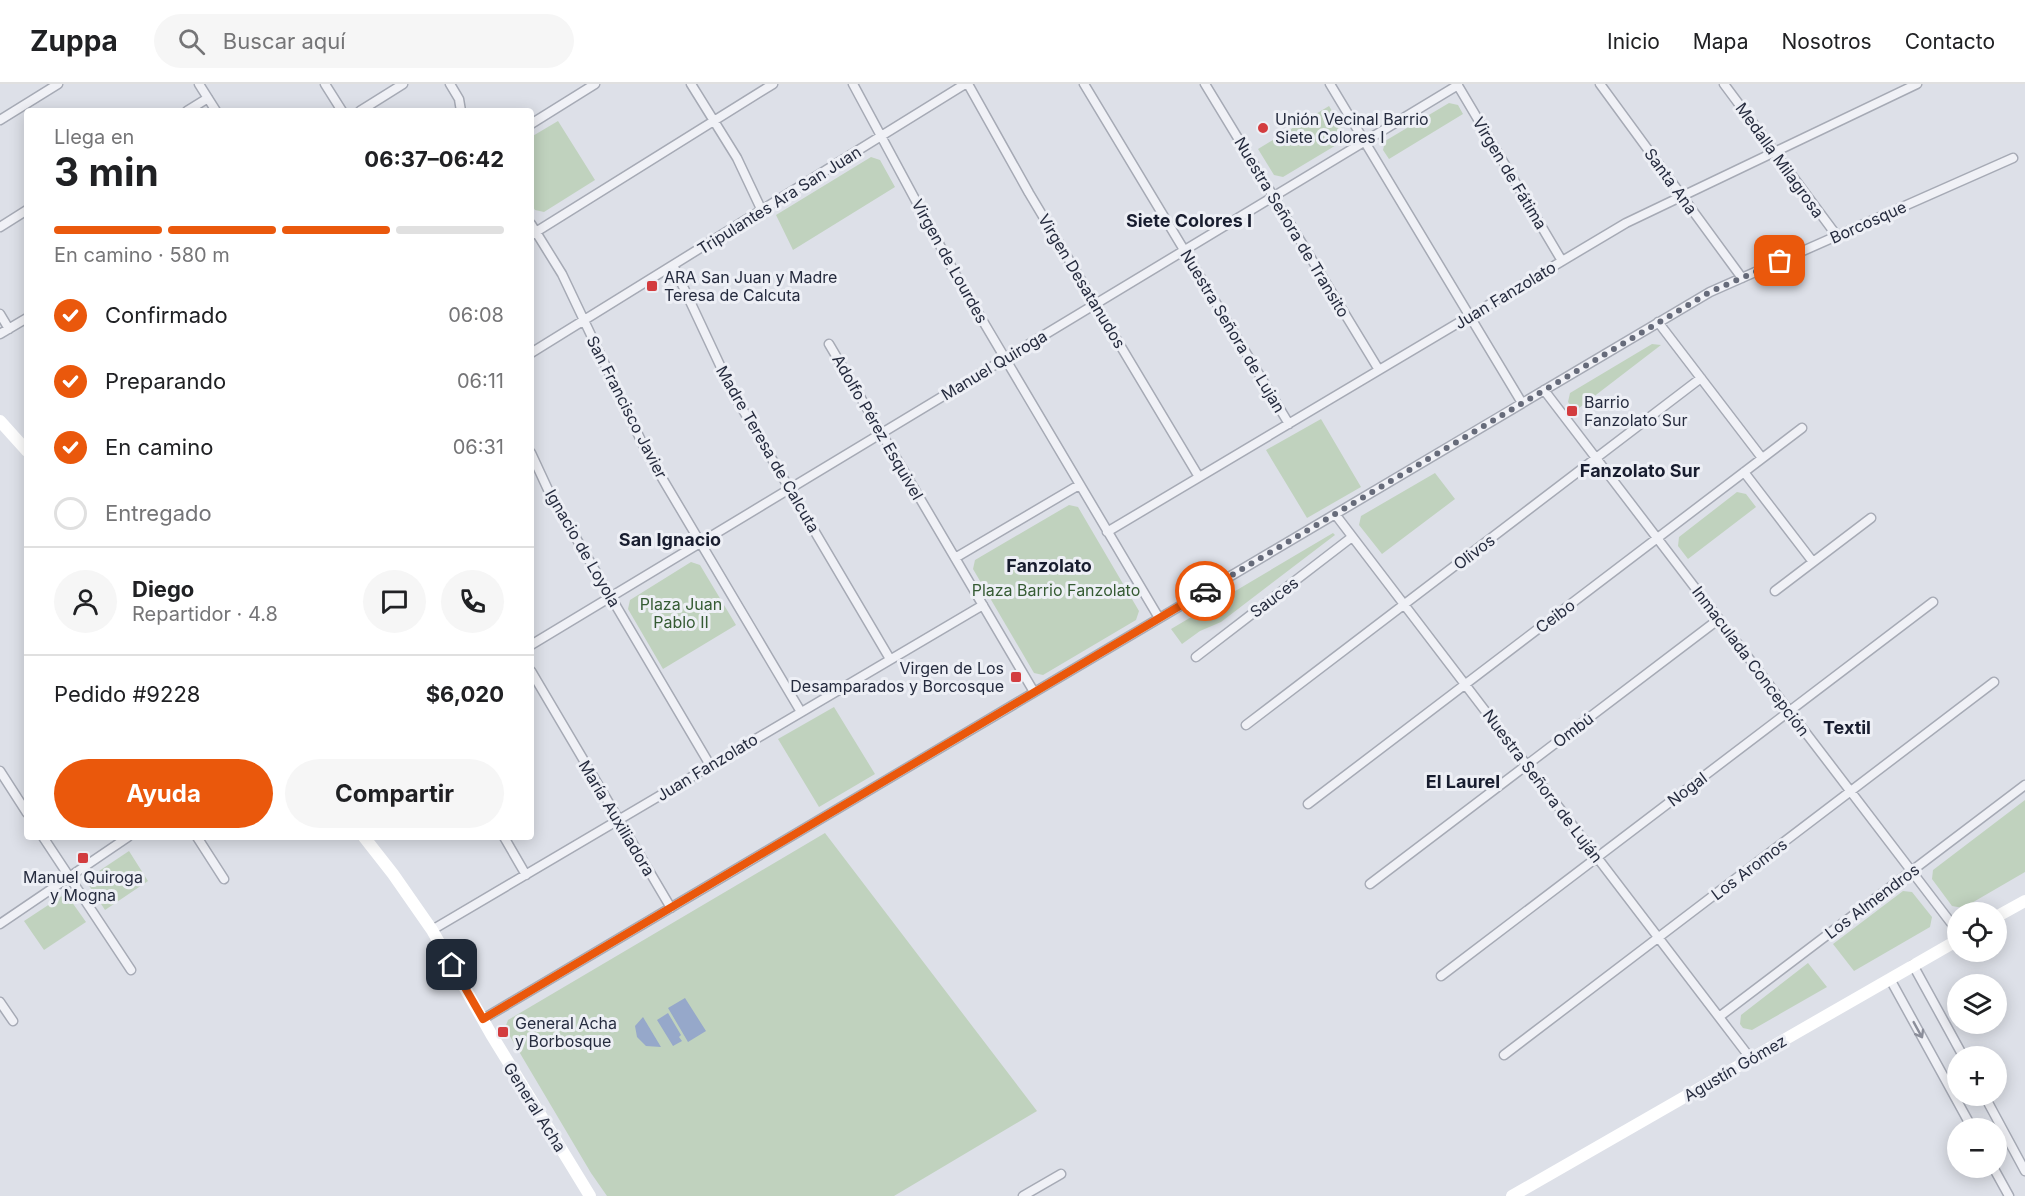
<!DOCTYPE html>
<html lang="es">
<head>
<meta charset="utf-8">
<style>
  body { margin:0; font-family:Inter,sans-serif; background:#f6f6f6; color:#202124; height:100vh; display:flex; flex-direction:column; font-size:22px; white-space:nowrap }
  * { box-sizing:border-box; margin:0 }
  p { font-size:20px; color:#757577 }
  .icon { flex:none; width:33px; height:33px; fill:none; stroke:currentColor; stroke-width:2; stroke-linecap:round; stroke-linejoin:round }
  .map { position:relative; flex:1; overflow:hidden }
  .drawer { position:absolute; left:24px; top:24px; width:510px; height:732px; display:flex; flex-direction:column; background:#fff; border-radius:6px; box-shadow:0 3px 15px #0003 }
  .drawer>* { flex:none }
  .buttons { position:absolute; left:1947px; top:818px; display:grid; gap:12px }
  .buttons a { display:grid; place-items:center; width:60px; height:60px; border-radius:50%; background:#fff; box-shadow:0 3px 15px #0003; font-size:30px }
  .pin { position:absolute; display:grid; place-items:center; width:51px; height:51px; color:#fff; margin:-26px; border-radius:12px; box-shadow:0 3px 9px #0006 }
  .courier { position:absolute; display:grid; place-items:center; width:60px; height:60px; margin:-30px; border:4px solid #ea580c; border-radius:50%; background:#fff; color:#222; box-shadow:0 2px 8px #0007 }
  .overview em { font-style:normal; font-weight:700 }
  .overview div { display:flex; flex-direction:column-reverse }
  .overview { display:flex; align-items:center; justify-content:space-between; height:102px; padding:0 30px }
  h1 { font-size:39px; font-weight:700; line-height:45px }
  .bar { display:grid; grid-template-columns:repeat(4,1fr); gap:9px 6px; align-content:center; height:72px; padding:0 30px }
  .bar i { height:8px; border-radius:4px; background:#e0e0e0 }
  .bar .current { background:#ea580c }
  .bar p { grid-column:span 4 }
  .line { display:flex; align-items:center; gap:15px; padding:0 30px; border-top:2px solid #e0e0e0 }
  .line div { flex:1 }
  .round { display:grid; place-items:center; flex:none; width:63px; height:63px; border-radius:32px; background:#f6f6f6 }
  ol { padding:0 30px; list-style:none }
  li { display:flex; align-items:center; gap:18px; height:66px }
  li p { margin-inline-start:auto }
  li .icon { padding:6px; border-radius:50%; background:#ea580c; color:#fff; stroke-width:4 }
  li:last-child { color:#757577 }
  li i { width:33px; height:33px; border:3px solid #e0e0e0; border-radius:50% }
  .button { display:flex; gap:12px; margin-top:auto; padding:12px 30px }
  .button a { flex:1; height:69px; border-radius:36px; background:#ea580c; color:#fff; font-size:24px; font-weight:700; line-height:69px; text-align:center }
  .button a+a { background:#f6f6f6; color:#202124 }
  header { display:flex; align-items:center; gap:36px; box-sizing:border-box; height:84px; padding:0 30px; background:#fff; border-bottom:2px solid #e0e0e0 }
  header strong { font-size:28px }
  nav { display:flex; gap:33px; margin-inline-start:auto; font-size:21px }
  .search { width:420px; height:54px; background:#f6f6f6; display:flex; align-items:center; gap:15px; box-sizing:border-box; padding:0 21px; border-radius:33px; color:#757577; font-size:22px }
  .map>svg:first-child { display:block }
  .green { fill:#c0d2be }
  .water { fill:#96a8ca }
  .lines { fill:none; stroke-linecap:round; stroke-linejoin:round }
  .minor-casing { stroke:#a6aab5; stroke-width:11 }
  .minor { stroke:#f0f1f6; stroke-width:8 }
  .secondary { stroke:#fff; stroke-width:12 }
  .oneway { stroke:#8b8e9a }
  .done { stroke:#666b7a; stroke-width:6; stroke-dasharray:0 10.8 }
  .route { stroke:#ea580c; stroke-width:8 }
  .poi-dot { fill:#d33c3f; stroke:#edeff5; stroke-width:2 }
  .labels { text-anchor:middle; dominant-baseline:central; stroke-width:6; stroke-linejoin:round; paint-order:stroke }
  .poi-label { font-size:16px; fill:#262c3f; stroke:#edeff5; text-anchor:start }
  .street-label { font-size:16px; fill:#262c3f; stroke:#edeff5 }
  .park-label { font-size:16px; fill:#355b33; stroke:#edeff5 }
  .neighbourhood-label { font-size:18px; font-weight:bold; fill:#181d2f; stroke:#edeff5 }
</style>
</head>
<body>
<header>
<strong>Zuppa</strong>
<div class="search"><svg class="icon" aria-label="search" viewBox="0 0 24 24"><circle cx="10" cy="10" r="6"/><path d="M15 15l6 6"/></svg>Buscar aquí</div>
<nav><a>Inicio</a><a>Mapa</a><a>Nosotros</a><a>Contacto</a></nav>
</header>
<div class="map">
<svg width="2025" height="1112" viewBox="0 0 2025 1112">
  <rect width="100%" height="100%" fill="#dde0e8"/>
  <path class="green" d="M1449 19 1458 21 1463 30 1389 75 1383 66 1385 57Z
    M1329 22 1345 48 1343 57 1283 93 1274 91 1258 65Z
    M558 37 595 96 544 128 535 126 531 120V53Z
    M871 73 880 76 895 103 793 166 776 131Z
    M1652 260 1661 261 1575 327 1568 318 1570 309Z
    M1321 335 1361 403 1307 434 1266 366Z
    M1435 389 1455 415 1382 470 1359 441 1361 432Z
    M1737 408 1746 410 1756 423 1688 475 1678 462 1679 453Z
    M1069 421 1078 423 1139 527 1136 536 1043 591 1034 589 973 485 975 476Z
    M1333 449 1335 451 1221 538 1200 547 1182 560 1171 545Z
    M691 478 700 481 736 541 663 585 628 525 630 516Z
    M834 623 875 690 819 723 778 655Z
    M2025 716V788L1963 824 1952 822 1932 795 1933 786Z
    M825 749 1037 1027 894 1112H607L591 1089 505 944 508 936Z
    M129 767 148 797 105 826 88 800 90 793Z
    M1903 807 1912 808 1932 833 1930 843 1854 887 1833 860Z
    M62 812 69 814 86 838 44 866 24 837Z
    M1808 879 1827 903 1752 946 1743 944 1740 940 1741 931Z"/>
  <path class="water" d="M685 914 706 947 688 958 668 924Z
    M668 929 681 951 679 953 682 957 673 962 657 936Z
    M643 933 661 963 646 962 637 953 635 942Z"/>
  <g class="lines">
    <g class="minor-casing">
      <path id="minor" d="M199 0 216 27
        M325 0 342 27
        M450 0 459 15 461 27
        M691 0 737 74 762 127
        M853 0 958 195 1159 534
        M968 0 1029 109 1199 393
        M1084 0 1289 340
        M1205 0 1379 286
        M1330 0 1522 319
        M1457 0 1562 177
        M1600 0 1742 194
        M1724 0 1837 152
        M187 27 208 14
        M360 27 403 0
        M0 36 58 0
        M531 40 595 0
        M531 140 562 190 646 367 801 628
        M0 143 27 126
        M531 151 773 0
        M673 181 733 309 890 575
        M0 230 9 245
        M1658 238 1762 374
        M0 250 27 234
        M829 260 1034 608
        M531 269 965 0
        M1544 306 1958 848
        M531 369 550 410 710 681
        M1744 388 1813 478
        M1335 430 1751 975
        M1107 448 1626 139 1917 0
        M955 474 1079 401
        M1775 507 1871 434
        M531 561 1458 1
        M1196 573 1352 453
        M531 587 671 824
        M1246 641 1701 294
        M0 687 27 729
        M1308 720 1802 344
        M43 753 131 886
        M197 753 224 795
        M504 753 526 791
        M1370 800 1719 535
        M0 840 128 753
        M432 846 983 521
        M1913 881 1963 972
        M1441 892 1933 518
        M1890 895 1972 1044
        M0 918 13 937
        M1719 933 2025 701
        M483 935 1710 208 2013 74
        M1504 971 1994 598
        M1984 1011 2025 1087
        M1993 1083 2009 1112
        M1023 1112 1061 1090"/>
    </g>
    <use href="#minor" class="minor"/>
    <path class="secondary" d="M0 337 27 367
      M364 753 393 790 432 846 491 950 590 1112
      M1996 833 2025 817
      M1512 1112 1958 856"/>
  </g>
  <defs><path id="oneway-shaft" d="M-6 0H5M1.5-3L5.5 0L1.5 3" fill="none" stroke-width="1.6" stroke-linecap="round" stroke-linejoin="round" transform="scale(1.5)"/></defs>
  <use class="oneway" href="#oneway-shaft" transform="translate(1918 946) rotate(61)"/>
  <g class="lines">
    <path class="done" d="M1205 507 1710 208 1780 177"/>
    <path class="route" d="M452 881 483 935 1205 507"/>
  </g>
  <g class="poi-dot">
    <circle cx="1263" cy="44" r="6"/>
    <rect x="646" y="196" width="12" height="12" rx="3"/>
    <rect x="1566" y="321" width="12" height="12" rx="3"/>
    <rect x="1010" y="587" width="12" height="12" rx="3"/>
    <rect x="77" y="768" width="12" height="12" rx="3"/>
    <rect x="497" y="942" width="12" height="12" rx="3"/>
  </g>
  <g class="labels">
    <g class="poi-label">
      <text x="1275" y="35">Unión Vecinal Barrio<tspan x="1275" dy="18">Siete Colores I</tspan></text>
      <text x="664" y="193">ARA San Juan y Madre<tspan x="664" dy="18">Teresa de Calcuta</tspan></text>
      <text x="1584" y="318">Barrio<tspan x="1584" dy="18">Fanzolato Sur</tspan></text>
      <text x="1004" y="584" text-anchor="end">Virgen de Los<tspan x="1004" dy="18">Desamparados y Borcosque</tspan></text>
      <text x="83" y="793" text-anchor="middle">Manuel Quiroga<tspan x="83" dy="18">y Mogna</tspan></text>
      <text x="515" y="939">General Acha<tspan x="515" dy="18">y Borbosque</tspan></text>
    </g>
    <g class="street-label">
      <text transform="translate(1780 76) rotate(54)">Medalla Milagrosa</text>
      <text transform="translate(1510 89) rotate(59)">Virgen de Fátima</text>
      <text transform="translate(1671 97) rotate(54)">Santa Ana</text>
      <text transform="translate(779 116) rotate(-32)">Tripulantes Ara San Juan</text>
      <text transform="translate(1868 138) rotate(-24)">Borcosque</text>
      <text transform="translate(1292 143) rotate(59)">Nuestra Señora de Transito</text>
      <text transform="translate(950 177) rotate(61)">Virgen de Lourdes</text>
      <text transform="translate(1082 197) rotate(59)">Virgen Desatanudos</text>
      <text transform="translate(1505 211) rotate(-31)">Juan Fanzolato</text>
      <text transform="translate(1233 247) rotate(59)">Nuestra Señora de Lujan</text>
      <text transform="translate(994 281) rotate(-31)">Manuel Quiroga</text>
      <text transform="translate(627 323) rotate(63)">San Francisco Javier</text>
      <text transform="translate(878 343) rotate(60)">Adolfo Pérez Esquivel</text>
      <text transform="translate(768 365) rotate(60)">Madre Teresa de Calcuta</text>
      <text transform="translate(583 464) rotate(60)">Ignacio de Loyola</text>
      <text transform="translate(1474 468) rotate(-37)">Olivos</text>
      <text transform="translate(1274 513) rotate(-37)">Sauces</text>
      <text transform="translate(1555 532) rotate(-37)">Ceibo</text>
      <text transform="translate(1751 577) rotate(53)">Inmaculada Concepción</text>
      <text transform="translate(1573 646) rotate(-37)">Ombú</text>
      <text transform="translate(707 683) rotate(-31)">Juan Fanzolato</text>
      <text transform="translate(1543 702) rotate(53)">Nuestra Señora de Luján</text>
      <text transform="translate(1687 705) rotate(-37)">Nogal</text>
      <text transform="translate(617 734) rotate(59)">María Auxiliadora</text>
      <text transform="translate(1749 785) rotate(-37)">Los Aromos</text>
      <text transform="translate(1872 817) rotate(-37)">Los Almendros</text>
      <text transform="translate(1735 984) rotate(-30)">Agustín Gómez</text>
      <text transform="translate(535 1023) rotate(58)">General Acha</text>
    </g>
    <g class="park-label">
      <text x="1056" y="506">Plaza Barrio Fanzolato</text>
      <text x="681" y="520">Plaza Juan<tspan x="681" dy="18">Pablo II</tspan></text>
    </g>
    <g class="neighbourhood-label">
      <text x="1189" y="136">Siete Colores I</text>
      <text x="1640" y="386">Fanzolato Sur</text>
      <text x="670" y="455">San Ignacio</text>
      <text x="1049" y="481">Fanzolato</text>
      <text x="1847" y="643">Textil</text>
      <text x="1463" y="697">El Laurel</text>
    </g>
  </g>
</svg>
<div class="buttons">
<a><svg class="icon" aria-label="locate" viewBox="0 0 24 24"><circle cx="12" cy="12" r="6"/><path d="M12 2v4M12 18v4M2 12h4M18 12h4"/></svg></a>
<a><svg class="icon" aria-label="layers" viewBox="0 0 24 24"><path d="M12 4l9 5-9 5-9-5zM3 14l9 5 9-5"/></svg></a>
<a>+</a>
<a>−</a>
</div>
<div class="pin" style="left:1780px;top:177px;background:#ea580c"><svg class="icon" aria-label="bag" viewBox="0 0 24 24"><path d="M5 8h14l-1 12H6zM9 8a3 3 0 0 1 6 0"/></svg></div>
<div class="pin" style="left:452px;top:881px;background:#1f2937"><svg class="icon" aria-label="home" viewBox="0 0 24 24"><path d="M3 11l9-7 9 7M6 9v11h12V9"/></svg></div>
<div class="courier" style="left:1205px;top:507px"><svg class="icon" aria-label="car" viewBox="0 0 24 24"><path d="M5 17H2v-5l4-1 3-4h7l3 4 3 1v5h-3M9 17h6M6 11h13"/><circle cx="7" cy="17" r="2"/><circle cx="17" cy="17" r="2"/></svg></div>
<section class="drawer">
<div class="overview"><div><h1>3 min</h1><p>Llega en</p></div><em>06:37–06:42</em></div>
<div class="bar"><i class="current"></i><i class="current"></i><i class="current"></i><i></i><p>En camino · 580 m</p></div>
<ol>
<li><svg class="icon" aria-label="check" viewBox="0 0 24 24"><path d="M5 12l5 5 9-10"/></svg>Confirmado<p>06:08</p></li>
<li><svg class="icon" aria-label="check" viewBox="0 0 24 24"><path d="M5 12l5 5 9-10"/></svg>Preparando<p>06:11</p></li>
<li><svg class="icon" aria-label="check" viewBox="0 0 24 24"><path d="M5 12l5 5 9-10"/></svg>En camino<p>06:31</p></li>
<li><i></i>Entregado</li>
</ol>
<div class="line" style="height:108px"><a class="round"><svg class="icon" aria-label="person" viewBox="0 0 24 24"><circle cx="12" cy="8" r="4"/><path d="M4 21q1-7 8-7t8 7"/></svg></a><div><b>Diego</b><p>Repartidor · 4.8</p></div><a class="round"><svg class="icon" aria-label="chat" viewBox="0 0 24 24"><path d="M4 5h16v11H9l-5 4z"/></svg></a><a class="round"><svg class="icon" aria-label="phone" viewBox="0 0 24 24"><path d="M5 4h4l2 5-3 2q2 4 5 5l2-3 5 2v4C11 20 4 13 5 4z"/></svg></a></div>
<div class="line" style="height:78px"><div>Pedido #9228</div><b>$6,020</b></div>
<div class="button"><a>Ayuda</a><a>Compartir</a></div>
</section>
</div>
</body>
</html>
